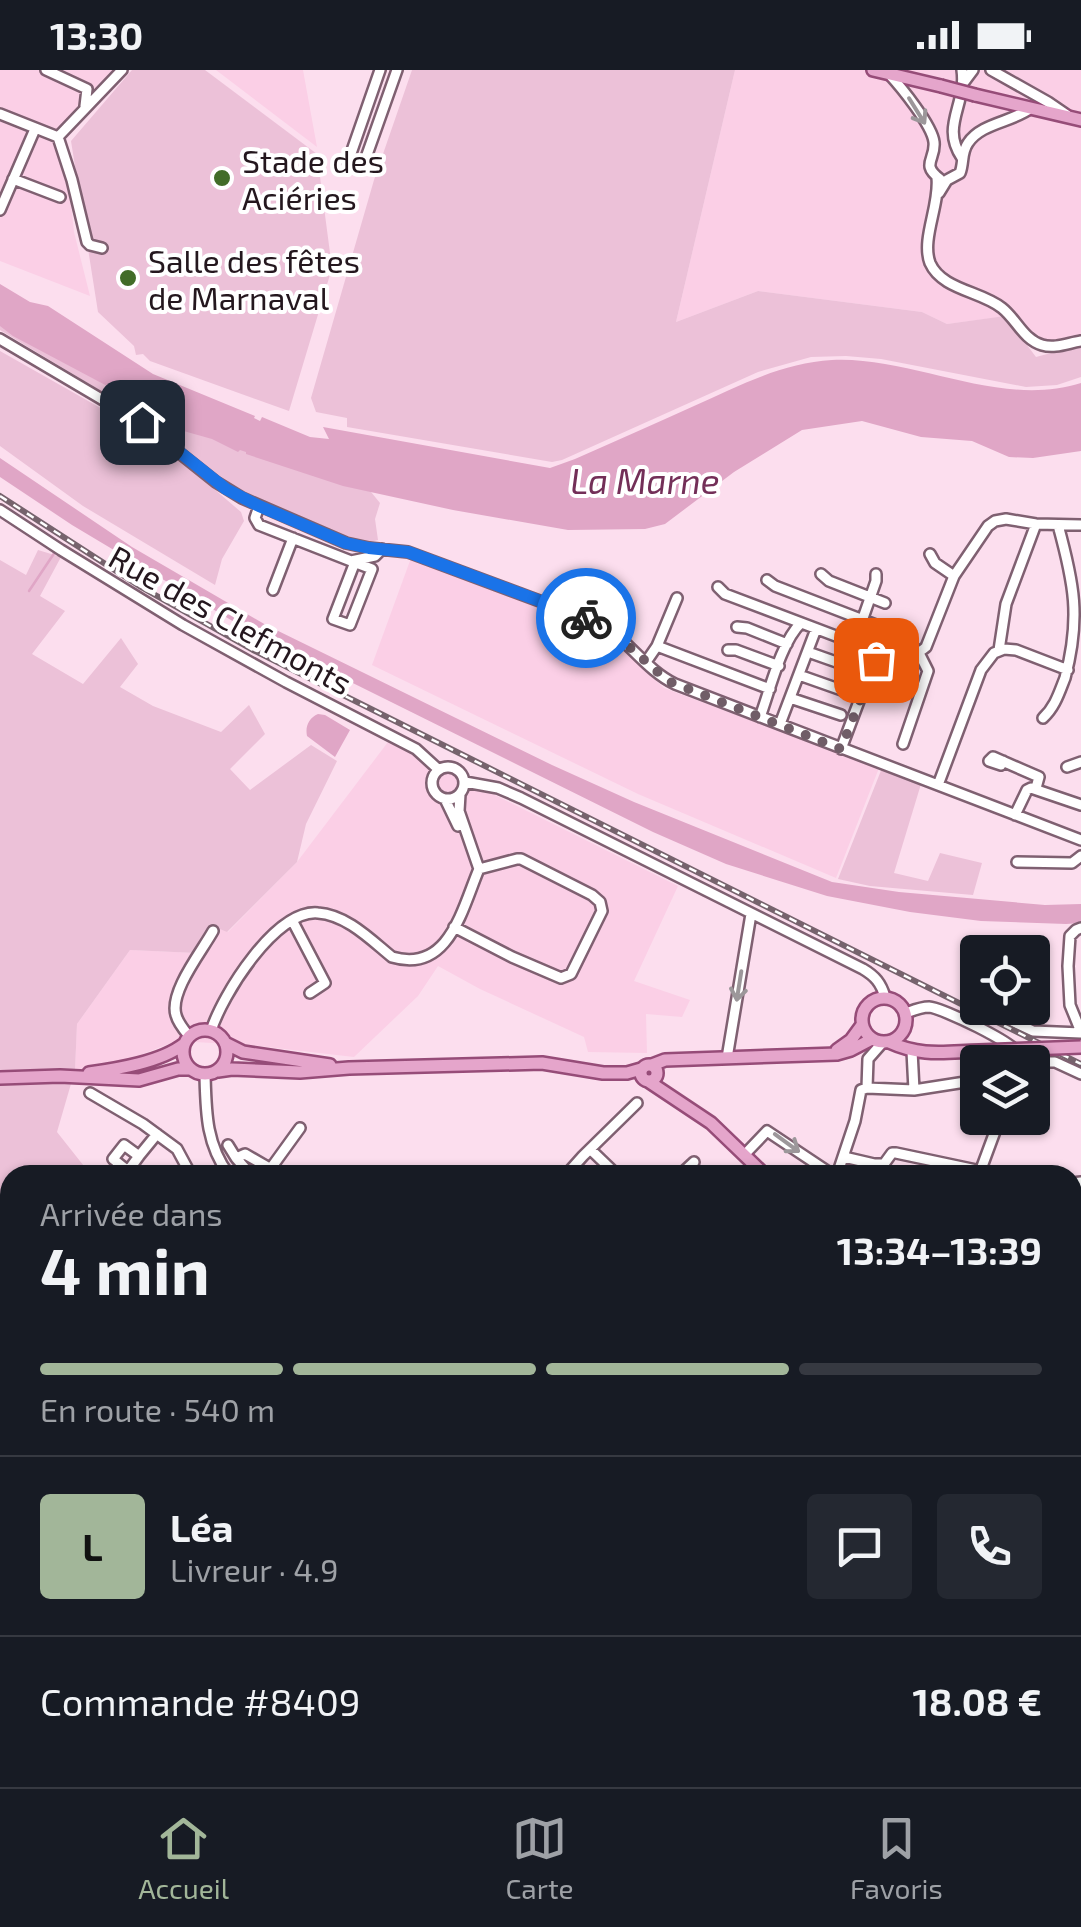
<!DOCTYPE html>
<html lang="fr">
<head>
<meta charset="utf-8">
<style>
  body { margin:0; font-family:"Exo 2",sans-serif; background:#242831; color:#f1f3f6; height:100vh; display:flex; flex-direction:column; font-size:38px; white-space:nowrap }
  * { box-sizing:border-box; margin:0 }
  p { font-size:32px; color:#9ea1a6 }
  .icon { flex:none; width:55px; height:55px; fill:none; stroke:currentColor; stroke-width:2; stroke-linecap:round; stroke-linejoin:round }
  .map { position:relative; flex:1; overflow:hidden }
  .details { position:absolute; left:0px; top:1095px; width:1082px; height:622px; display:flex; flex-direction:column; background:#171b24; border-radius:30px 30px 0 0; box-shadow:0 2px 8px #0004 }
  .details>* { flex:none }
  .tools { position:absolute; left:960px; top:865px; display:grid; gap:20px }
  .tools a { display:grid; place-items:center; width:90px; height:90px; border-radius:10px; background:#171b24; box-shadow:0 2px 8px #0004; font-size:50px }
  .pin { position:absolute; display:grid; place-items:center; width:85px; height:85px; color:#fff; margin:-42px; border-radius:20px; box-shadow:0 5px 15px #0006 }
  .courier { position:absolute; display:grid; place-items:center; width:100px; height:100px; margin:-50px; border:8px solid #1a73e8; border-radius:50%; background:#fff; color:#222; box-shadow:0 2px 12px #0007 }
  .summary em { font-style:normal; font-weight:700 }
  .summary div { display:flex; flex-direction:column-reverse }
  .summary { display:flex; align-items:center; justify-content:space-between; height:170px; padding:0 40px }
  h1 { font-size:65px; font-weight:700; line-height:75px }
  .bar { display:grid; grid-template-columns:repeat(4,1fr); gap:15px 10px; align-content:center; height:120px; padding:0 40px }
  .bar i { height:12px; border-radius:8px; background:#363941 }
  .bar .on { background:#a2b699 }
  .bar p { grid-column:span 4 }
  .line { display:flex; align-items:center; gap:25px; padding:0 40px; border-top:2px solid #363941 }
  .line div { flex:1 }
  .round { display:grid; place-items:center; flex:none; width:105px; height:105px; border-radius:10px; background:#242831 }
  .status { display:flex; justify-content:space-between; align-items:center; height:70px; padding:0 50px; background:#171b24; direction:ltr }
  .status svg { height:28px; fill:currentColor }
  .dock { display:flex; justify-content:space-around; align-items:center; height:140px; border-top:2px solid #363941; background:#171b24; font-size:28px; color:#9ea1a6 }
  .dock a { display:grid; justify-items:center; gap:5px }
  .dock .on { color:#a2b699 }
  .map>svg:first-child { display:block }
  .built { fill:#fbcfe6 }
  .green { fill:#ecc1d8 }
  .water { fill:#e0a6c6 }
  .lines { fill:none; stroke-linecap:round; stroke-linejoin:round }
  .stream { stroke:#e0a6c6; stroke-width:2.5 }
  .minor-casing { stroke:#7f6071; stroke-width:14 }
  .major-casing { stroke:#964c78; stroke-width:16 }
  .minor { stroke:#fff; stroke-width:9 }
  .major { stroke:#e5a5cb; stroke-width:11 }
  .rail-casing { stroke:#76636d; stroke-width:6 }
  .rail { stroke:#fff; stroke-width:2.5; stroke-dasharray:8; stroke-linecap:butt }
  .major-bridge-casing { stroke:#964c78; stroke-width:16; stroke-linecap:butt }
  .major-bridge { stroke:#e5a5cb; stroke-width:11 }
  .oneway { stroke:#9c979a }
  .done { stroke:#705d67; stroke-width:10; stroke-dasharray:0 18 }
  .route { stroke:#1a73e8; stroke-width:12 }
  .poi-dot { fill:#426c28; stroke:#fff; stroke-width:4 }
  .labels { text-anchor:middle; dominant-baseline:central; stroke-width:8; stroke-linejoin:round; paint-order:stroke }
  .poi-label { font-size:32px; fill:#24171e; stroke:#fff; text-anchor:start }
  .street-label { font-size:32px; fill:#24171e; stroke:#fff }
  .water-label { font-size:35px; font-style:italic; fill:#732f58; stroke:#fff }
</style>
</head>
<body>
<div class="status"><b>13:30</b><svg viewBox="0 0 49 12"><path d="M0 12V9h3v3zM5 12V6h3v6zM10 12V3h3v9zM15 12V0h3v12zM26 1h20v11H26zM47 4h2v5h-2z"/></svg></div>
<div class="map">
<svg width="1081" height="1717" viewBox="0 0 1081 1717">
  <rect width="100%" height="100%" fill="#fcdeee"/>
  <path class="built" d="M0 0H113L78 35 54 76 64 104 71 134 74 162 90 226 0 191Z
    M216 0H303L317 77Z
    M735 0H1081V266L1050 272 1040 269 1029 262 1015 245 947 254 922 242 758 221 676 252Z
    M411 488 599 559 664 618 879 698 836 808 638 724 372 595Z
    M388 672 678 816 634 911 690 930 682 947 646 944 647 983 588 982 584 967 480 919 438 896 418 926 354 987 249 975 176 971 110 997 75 1000 77 954 130 880 196 883 215 857 228 862 297 792Z"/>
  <path class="green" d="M132 0H205L317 84 332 198 289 341 150 291 143 284 136 285 134 276 98 242 71 71Z
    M412 0H735L676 252 758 221 922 242 947 254 1005 246 1036 287 1081 275V307L1057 315 1026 317 881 289 846 286 811 287 758 302 562 390 552 392 347 357V348L316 342 311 328 374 110Z
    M0 245 367 417 380 433 375 449 378 470 366 473 342 467 229 416 176 371 139 344 0 260Z
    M0 281 157 370 241 442 244 451 222 489 215 515 83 436 0 376Z
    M38 480 61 487 40 526 65 541 32 584 83 614 121 568 138 594 120 617 153 636 221 662 249 635 265 664 230 699 250 720 311 675 337 691 306 754 297 792 227 862 215 857 196 883 130 880 77 954 75 1000 57 1062 91 1105H10V1708H421V1717H0V490L26 505Z
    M882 698 921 714 894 803 928 811 940 783 982 793 973 825 870 816 838 809Z"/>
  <path class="water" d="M0 214 30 232 48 236 153 304 255 346 254 348 260 351 262 347 310 367 329 369 323 357 550 398 575 389C615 371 655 354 694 336 738 316 782 293 832 290 914 286 999 339 1081 313V381L1033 388 1009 387 972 371 921 367 862 351 802 360 734 402 665 454 645 459 568 460 453 440 343 416 246 384V382L240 380 238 382 212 369 180 360 109 317 13 266 0 256Z
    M0 388 132 477 266 555 552 695 634 732 832 812 899 822 1045 835 1081 834V853L1066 854 981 851 910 842 827 826 726 794 653 762 256 565 72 455 0 407Z
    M318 644 325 645 350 660 335 687 307 666C305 656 309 648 318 644Z"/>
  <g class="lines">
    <path class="stream" d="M29 521 55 482"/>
    <g class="minor-casing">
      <path id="minor" d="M46 0 87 19 85 36
        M380 0 348 92 363 96 397 0
        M962 0C967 35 940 56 962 88
        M991 0 1048 32 1067 45
        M889 4C901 17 932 55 934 72 936 90 920 94 940 109
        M964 12 973 0
        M0 44 58 67
        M58 67 72 110 87 172 90 175 102 178
        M58 67 122 0
        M937 108C940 135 921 169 930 193 942 220 981 221 1002 238 1017 250 1023 269 1042 275 1055 279 1068 273 1081 271
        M13 109 60 127
        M939 123 947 110 960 103C964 93 961 83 968 73 981 53 1013 52 1031 38
        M0 140 35 59
        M0 269 142 353 216 412 242 428 346 473 369 478 408 482 596 552C627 567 644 599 675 614L1081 770
        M259 436 255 448 259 455 351 491 375 486 382 479
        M0 440 61 480 183 555 286 612 416 679 439 700
        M930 484 935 493 954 506
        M351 491 372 499 350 555 333 549 355 492
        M821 504 829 511 885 533
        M767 510 775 516 876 555
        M718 517 725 524 849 571 856 568 876 511V504
        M273 520 293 468
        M737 557 747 558 787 574
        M657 576 770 619
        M728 580H736L779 596
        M999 580 1006 534 1036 454
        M808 582 859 600
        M646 592 657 576 677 528
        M799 605 850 623
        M790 628 841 645
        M760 647C770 620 781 572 801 553
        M1043 648C1055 637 1059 623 1065 608 1081 548 1074 513 1058 455
        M780 654 816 559
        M903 674 928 601 919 583
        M841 679 873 594C891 574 907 594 926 577L954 506 988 456 995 451 1006 449 1036 454 1081 455
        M1003 691 1001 695 989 691 993 687 1039 707 1036 718
        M432 713a16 16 0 1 1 32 0a16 16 0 1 1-32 0Z
        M1067 697 1081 692
        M465 712 498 718 521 728 863 899C875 906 881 913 885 927
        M938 715 981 600 994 583 1004 579 1016 580 1068 600
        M445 729 458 756
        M1015 745 1027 720 1031 718 1081 735
        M1017 792 1072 793 1081 786
        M292 850 325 913 310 923
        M454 857 512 887 561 908 571 904 602 841 600 832 592 825 521 789H517L479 799
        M1081 858 1076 860 1070 866 1068 896 1070 935 1081 962
        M974 933 978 934
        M984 938 1033 961 1081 963
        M906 943C914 940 921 937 929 937 942 938 1015 973 1020 985 1021 987 1021 990 1022 992
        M211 961C222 925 276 839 318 843 347 845 371 870 392 887 449 904 462 839 479 799L459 741 460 724
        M189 966C184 960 178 953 176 945 169 922 202 881 213 861
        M883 972 868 989 867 1018 914 1020 912 981
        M727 988 751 844
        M1024 992H1055L1081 1004
        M205 1005C206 1042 206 1074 229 1105
        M914 1020 978 1010
        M90 1023 143 1054 177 1079 191 1105
        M228 1075 236 1088
        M590 1079 617 1105
        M745 1084 767 1061 833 1105
        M139 1086 128 1101 113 1089 124 1075 139 1086 157 1064
        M844 1087 874 1094H884L892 1083H896L981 1101
        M980 1102 1000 1048
        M251 1105 236 1088 245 1084 271 1099
        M266 1105 300 1058
        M566 1105 583 1086 637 1033
        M680 1105 694 1092
        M837 1105 855 1051 861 1020 867 1018
        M1072 1113 1081 1112
        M1072 1186 1081 1191
        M1072 1312 1081 1321
        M1072 1352 1081 1337
        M1072 1395 1081 1403
        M1072 1492 1081 1494
        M1072 1578 1081 1569
        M1072 1637 1081 1644
        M1072 1692 1081 1683
        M477 1708 486 1717
        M584 1708 589 1717
        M617 1708 623 1717
        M710 1708 720 1717
        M785 1708 794 1717
        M1048 1717 1058 1708"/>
    </g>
    <g class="major-casing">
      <path id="major" d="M873 0 941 16
        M975 25 1081 50
        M862 950a22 22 0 1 1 44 0a22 22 0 1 1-44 0Z
        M183 982a22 22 0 1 1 44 0a22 22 0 1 1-44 0Z
        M889 972C922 987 944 982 979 981
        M225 973 243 982 330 995
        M837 980 851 970 862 955
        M641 1003a8 8 0 1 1 16 0a8 8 0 1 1-16 0Z
        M652 995 665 990 837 984 851 980 872 969
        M218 1001 232 999 300 1002 349 998 542 993 603 1003H627L641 999
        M89 1003C117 999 161 992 184 974
        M0 1008 60 1006 139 1010 178 999H190
        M648 1011 711 1053 765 1105
        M1072 1425 1081 1434"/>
    </g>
    <use href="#minor" class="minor"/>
    <use href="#major" class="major"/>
    <g class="rail-casing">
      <path id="rail" d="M0 426 141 517 253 580 1081 994"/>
    </g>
    <use href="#rail" class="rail"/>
    <g class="major-bridge-casing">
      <path id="major-bridge" d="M941 16 975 25
        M979 981 1081 977"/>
    </g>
    <use href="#major-bridge" class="major-bridge"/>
  </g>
  <defs><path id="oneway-shaft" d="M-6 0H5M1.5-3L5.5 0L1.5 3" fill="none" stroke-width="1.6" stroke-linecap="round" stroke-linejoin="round" transform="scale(2.5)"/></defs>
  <g class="oneway">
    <use href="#oneway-shaft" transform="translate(917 41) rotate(58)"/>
    <use href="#oneway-shaft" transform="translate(739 916) rotate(99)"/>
    <use href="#oneway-shaft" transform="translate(787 1073) rotate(36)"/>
  </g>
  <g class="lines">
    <path class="done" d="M586 548 610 560 668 611 841 679 876 590"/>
    <path class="route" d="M142 352 226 419 259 436 346 473 369 478 408 482 586 548"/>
  </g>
  <g class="poi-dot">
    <circle cx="222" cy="108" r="10"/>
    <circle cx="128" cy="208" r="10"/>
  </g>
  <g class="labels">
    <g class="poi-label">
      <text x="242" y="90">Stade des<tspan x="242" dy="37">Aciéries</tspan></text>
      <text x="148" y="190">Salle des fêtes<tspan x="148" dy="37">de Marnaval</tspan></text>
    </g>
    <g class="street-label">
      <text transform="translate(231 549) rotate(29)">Rue des Clefmonts</text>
    </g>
    <g class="water-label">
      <text x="645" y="410">La Marne</text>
    </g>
  </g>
</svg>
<div class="tools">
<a><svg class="icon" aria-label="locate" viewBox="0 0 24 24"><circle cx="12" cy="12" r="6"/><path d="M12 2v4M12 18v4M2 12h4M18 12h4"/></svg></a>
<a><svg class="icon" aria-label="layers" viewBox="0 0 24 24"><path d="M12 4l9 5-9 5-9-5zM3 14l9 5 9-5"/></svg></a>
</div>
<div class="pin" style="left:876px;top:590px;background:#ea580c"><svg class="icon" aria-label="bag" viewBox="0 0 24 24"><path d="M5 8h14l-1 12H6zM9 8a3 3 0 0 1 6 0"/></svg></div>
<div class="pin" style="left:142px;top:352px;background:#1f2937"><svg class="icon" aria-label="home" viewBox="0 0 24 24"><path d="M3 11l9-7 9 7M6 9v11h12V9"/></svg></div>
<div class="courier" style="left:586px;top:548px"><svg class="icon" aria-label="bike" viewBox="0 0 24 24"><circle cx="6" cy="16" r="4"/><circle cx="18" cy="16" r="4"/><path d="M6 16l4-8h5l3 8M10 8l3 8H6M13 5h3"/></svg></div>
<section class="details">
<div class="summary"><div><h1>4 min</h1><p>Arrivée dans</p></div><em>13:34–13:39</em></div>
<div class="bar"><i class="on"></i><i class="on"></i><i class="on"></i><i></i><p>En route · 540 m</p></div>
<div class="line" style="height:180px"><b class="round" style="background:#a2b699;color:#111">L</b><div><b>Léa</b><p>Livreur · 4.9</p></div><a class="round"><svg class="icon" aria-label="chat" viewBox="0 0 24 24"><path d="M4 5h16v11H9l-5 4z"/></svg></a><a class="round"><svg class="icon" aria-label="phone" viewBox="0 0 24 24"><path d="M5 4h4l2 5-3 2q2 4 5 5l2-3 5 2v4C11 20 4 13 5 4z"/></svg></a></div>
<div class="line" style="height:130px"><div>Commande #8409</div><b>18.08 €</b></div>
</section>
</div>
<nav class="dock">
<a class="on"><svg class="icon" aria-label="home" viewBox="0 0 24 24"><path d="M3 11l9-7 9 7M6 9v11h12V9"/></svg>Accueil</a>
<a><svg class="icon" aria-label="map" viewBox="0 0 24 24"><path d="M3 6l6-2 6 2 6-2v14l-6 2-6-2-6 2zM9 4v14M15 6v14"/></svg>Carte</a>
<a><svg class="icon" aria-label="saved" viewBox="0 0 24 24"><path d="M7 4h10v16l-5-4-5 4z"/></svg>Favoris</a>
</nav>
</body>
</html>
